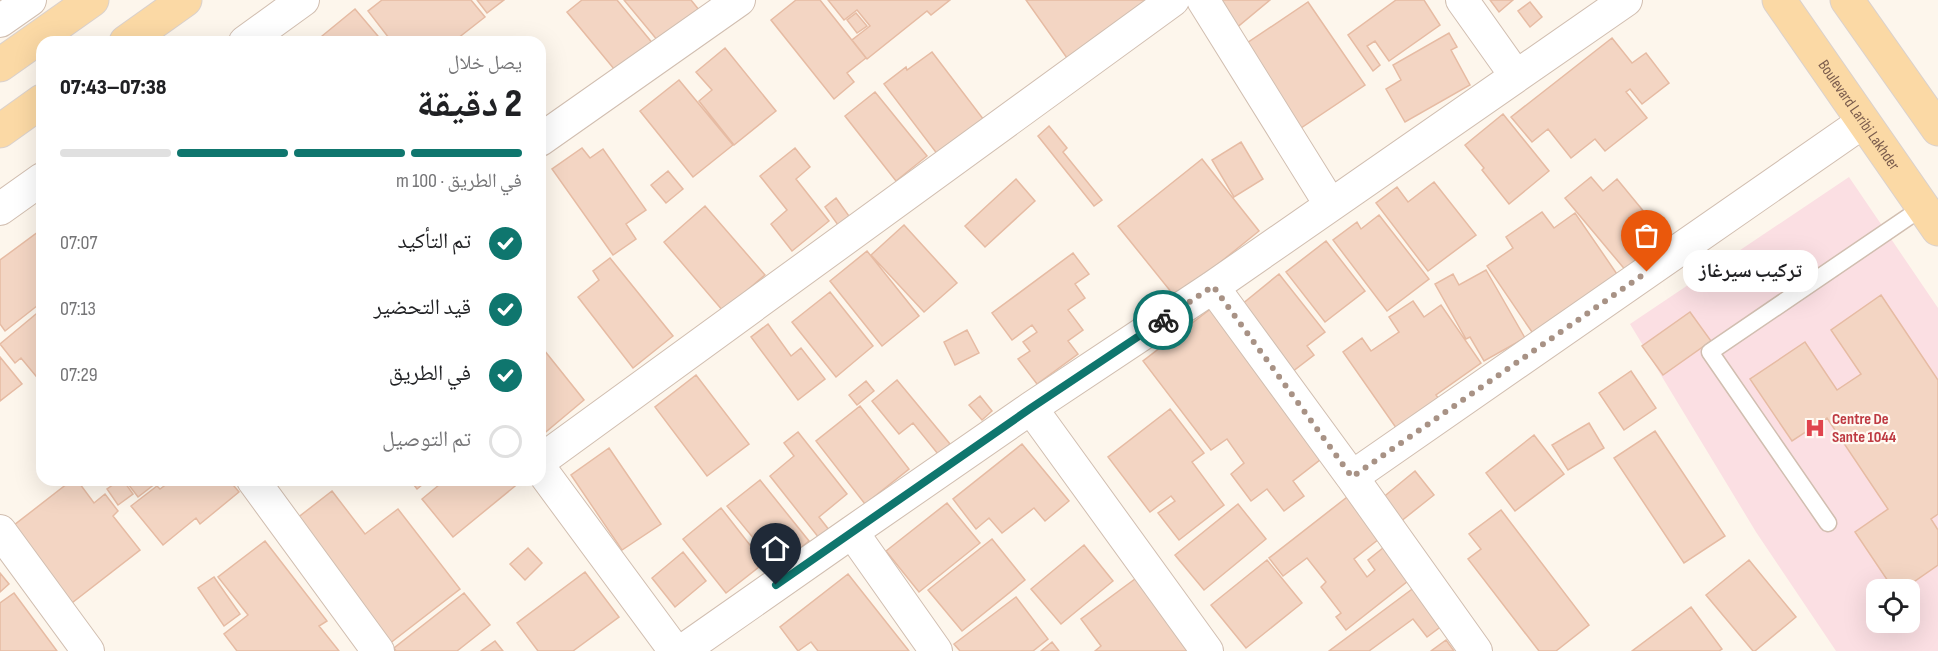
<!DOCTYPE html>
<html lang="ar">
<head>
<meta charset="utf-8">
<style>
  body { margin:0; font-family:"Sofia Sans Condensed","Noto Naskh Arabic",sans-serif; background:#f6f6f6; color:#202124; direction:rtl; height:100vh; display:flex; flex-direction:column; font-size:22px; white-space:nowrap }
  * { box-sizing:border-box; margin:0 }
  p { font-size:20px; color:#757577 }
  .icon { flex:none; width:33px; height:33px; fill:none; stroke:currentColor; stroke-width:2; stroke-linecap:round; stroke-linejoin:round }
  .map { position:relative; flex:1; overflow:hidden; direction:ltr }
  .panel { position:absolute; left:36px; top:36px; width:510px; height:450px; display:flex; flex-direction:column; background:#fff; border-radius:18px; box-shadow:0 6px 24px #0002; direction:rtl }
  .panel>* { flex:none }
  .controls { position:absolute; left:1866px; top:579px; display:grid; gap:12px }
  .controls a { display:grid; place-items:center; width:54px; height:54px; border-radius:12px; background:#fff; box-shadow:0 6px 24px #0002; font-size:30px }
  .pin { position:absolute; display:grid; place-items:center; width:51px; height:51px; color:#fff; margin:-62px -26px; border-radius:50% 50% 50% 0; rotate:-45deg; box-shadow:0 0 6px #0007 }
  .pin .icon { rotate:45deg }
  .courier { position:absolute; display:grid; place-items:center; width:60px; height:60px; margin:-30px; border:4px solid #0f766e; border-radius:50%; background:#fff; color:#222; box-shadow:0 2px 8px #0007 }
  .bubble { position:absolute; height:42px; border-radius:18px; background:#fff; box-shadow:0 6px 24px #0002; font-size:20px; font-weight:800; line-height:42px; text-align:center; direction:rtl }
  .headline em { font-style:normal; font-weight:800 }
  .headline div { display:flex; flex-direction:column-reverse }
  .headline { display:flex; align-items:center; justify-content:space-between; height:102px; padding:0 24px }
  h1 { font-size:39px; font-weight:800; line-height:45px }
  .bar { display:grid; grid-template-columns:repeat(4,1fr); gap:9px 6px; align-content:center; height:72px; padding:0 24px }
  .bar i { height:8px; border-radius:4px; background:#e0e0e0 }
  .bar .active { background:#0f766e }
  .bar p { grid-column:span 4 }
  ol { padding:0 24px; list-style:none }
  li { display:flex; align-items:center; gap:18px; height:66px }
  li p { margin-inline-start:auto }
  li .icon { padding:6px; border-radius:50%; background:#0f766e; color:#fff; stroke-width:4 }
  li:last-child { color:#757577 }
  li i { width:33px; height:33px; border:3px solid #e0e0e0; border-radius:50% }
  .map>svg:first-child { display:block }
  .medical { fill:#fbdfe3; fill-rule:evenodd }
  .building { fill:#f3d5c3; stroke:#e6bba3; stroke-width:1.5 }
  .lines { fill:none; stroke-linecap:round; stroke-linejoin:round }
  .lane-casing { stroke:#d1beb0; stroke-width:19 }
  .street-casing { stroke:#d1beb0; stroke-width:34 }
  .primary-casing { stroke:#dad1cd; stroke-width:35 }
  .lane { stroke:#fff; stroke-width:16 }
  .street { stroke:#fff; stroke-width:32 }
  .primary { stroke:#fbd9a5; stroke-width:33 }
  .done { stroke:#a89285; stroke-width:6; stroke-dasharray:0 10.8 }
  .route { stroke:#0f766e; stroke-width:8 }
  .labels { text-anchor:middle; dominant-baseline:central; stroke-width:4.5; stroke-linejoin:round; paint-order:stroke }
  .street-label { font-size:16px; fill:#7a5c4d; stroke:#fffaf3 }
  .health-label { font-size:16px; font-weight:bold; fill:#be3a42; stroke:#fffaf3; text-anchor:start }
</style>
</head>
<body>
<div class="map">
<svg width="1938" height="651" viewBox="0 0 1938 651">
  <rect width="100%" height="100%" fill="#fdf6ec"/>
  <path class="medical" d="M1849 177 1938 308V651H1836L1756 532 1630 324ZM1876 590H1910V622H1876Z"/>
  <path class="building" d="M382 0H471L485 17 453 42H392L368 11Z
    M477 0H504L487 13Z
    M582 0H617L654 45 619 75 567 12Z
    M624 0H691L703 15 663 47Z
    M796 0H820L866 58 847 73 854 82 834 99 771 20Z
    M828 0H950L931 15 927 11 867 59 852 40 870 26 857 10 844 20Z
    M1026 0H1152L1067 58Z
    M1219 0H1270L1235 29Z
    M1396 0H1424L1440 25 1389 61 1375 41 1367 46 1380 65 1373 71 1348 35Z
    M1490 0H1513L1499 12Z
    M1308 2 1365 85 1301 128 1244 45Z
    M1530 2 1542 17 1530 27 1518 11Z
    M355 9 383 42H327L322 36Z
    M856 13 867 26 857 33 847 20Z
    M1449 33 1457 47 1451 50 1470 85 1405 122 1386 89 1401 80 1393 65Z
    M1612 38 1632 63 1646 53 1669 83 1642 104 1630 89 1626 92 1647 118 1605 151 1595 139 1571 158 1548 129 1532 142 1511 117Z
    M725 48 776 111 734 145 699 101 712 90 696 72Z
    M932 52 984 120 938 155 884 84 906 67 907 70Z
    M679 80 733 145 693 177 640 111Z
    M875 92 927 156 896 181 845 116Z
    M1503 114 1549 171 1509 204 1482 170 1484 168 1465 145Z
    M1049 126 1067 148 1063 152 1102 200 1094 206 1038 136Z
    M1241 142 1263 179 1234 197 1212 160Z
    M582 148 590 158 603 149 646 210 626 224 636 239 613 255 552 169Z
    M795 148 810 167 796 179 829 221 792 251 771 224 787 210 760 176Z
    M1202 159 1259 231 1176 298 1118 226Z
    M668 171 683 189 666 203 651 185Z
    M1591 177 1603 191 1617 179 1654 224 1640 236 1653 251 1627 272 1565 198Z
    M1016 179 1035 201 985 247 965 226Z
    M1434 182 1476 235 1428 271 1376 203 1397 187 1408 202Z
    M836 198 849 216 838 225 825 207Z
    M705 206 765 275 723 311 664 242Z
    M1542 212 1554 228 1575 213 1619 277 1534 335 1487 266 1513 248 1506 237Z
    M1379 215 1429 279 1387 311 1333 240 1357 222 1361 229Z
    M904 225 957 283 924 312 871 255Z
    M42 229V302L5 331 0 324V260Z
    M1326 241 1365 291 1325 322 1286 272Z
    M867 251 919 316 882 346 830 281Z
    M1073 253 1089 274 1075 284 1085 298 1068 310 1083 330 1068 341 1078 354 1037 384 1018 359 1030 351 1023 342 1037 332 1032 325 1012 340 992 313Z
    M610 258 673 336 633 368 578 297 599 280 593 271Z
    M1486 270 1525 338 1484 361 1470 337 1466 339 1435 284 1453 274 1459 285Z
    M1279 274 1325 332 1307 346 1314 355 1288 375 1236 309Z
    M830 292 873 346 836 377 792 322Z
    M1881 295 1938 380V514L1931 519 1938 530V565L1902 590H1894L1855 532 1888 509 1827 418 1792 441 1750 379 1805 342 1837 390 1861 374 1831 330Z
    M1413 301 1424 317 1441 305 1481 363 1436 395 1442 403 1399 432 1343 352 1362 338 1371 351 1399 332 1389 317Z
    M1213 307 1325 456 1293 481 1304 496 1284 511 1267 489 1251 501 1231 474 1244 463 1227 439 1211 450 1143 361Z
    M42 309V379L40 381 21 358 15 363 0 344Z
    M1690 312 1711 341 1663 375 1642 346Z
    M768 324 791 356 801 348 825 379 798 400 751 337Z
    M967 330 979 353 955 365 944 342Z
    M540 345 584 400 541 436 540 435Z
    M0 357 22 384 0 401Z
    M1631 371 1656 408 1624 430 1599 393Z
    M696 375 749 444 707 476 655 407Z
    M897 380 950 444 938 454 913 423 899 434 872 401Z
    M866 381 874 391 857 405 849 395Z
    M980 396 992 411 982 420 969 405Z
    M860 406 909 469 865 504 816 441Z
    M1170 409 1204 453 1192 462 1224 505 1179 540 1158 513 1175 501 1171 496 1150 512 1108 457Z
    M1589 423 1604 448 1568 470 1552 445Z
    M1655 431 1725 536 1684 563 1614 458Z
    M798 432 847 494 819 517 833 535 823 543 770 476 794 456 784 443Z
    M1534 435 1564 474 1515 511 1486 473Z
    M1022 444 1069 501 1045 521 1034 508 1002 533 989 518 976 529 953 499Z
    M609 448 661 524 622 550 571 475Z
    M1415 471 1434 495 1400 522 1381 499Z
    M72 480H77L94 503 105 494 118 511 113 516 140 550 68 606 9 529Z
    M120 480H123L133 494 118 505 107 489Z
    M125 480H160L138 497Z
    M172 480H229L239 492 200 524 196 518 163 545 131 506 157 486 160 489Z
    M410 480H428L417 489Z
    M445 480H518L520 482 453 537 422 499Z
    M760 480 809 541 777 567 727 506Z
    M332 491 365 534 398 509 460 589 389 644 296 519Z
    M1351 494 1384 535 1354 559 1367 577 1375 570 1368 560 1388 544 1413 577 1346 630 1336 617 1341 613 1321 587 1326 582 1307 558 1283 576 1269 558Z
    M947 503 980 543 919 592 886 551Z
    M1238 504 1266 539 1204 590 1175 555Z
    M721 508 764 563 726 593 683 539Z
    M1501 510 1589 625 1556 651H1539L1468 559 1481 549 1469 534Z
    M992 539 1025 580 962 631 928 590Z
    M265 541 327 621 319 626 339 651H237L224 634 248 615 218 577Z
    M1084 545 1113 581 1061 624 1031 589Z
    M528 548 542 563 525 580 510 564Z
    M683 552 706 581 675 607 652 578Z
    M1267 560 1302 603 1246 648 1211 605Z
    M1749 560 1796 617 1755 651H1753L1706 595Z
    M585 572 619 617 573 651H538L517 623Z
    M0 573 9 584 0 592Z
    M848 574 909 651H818L811 642 798 651 780 627Z
    M1139 576 1192 647 1187 651H1095L1101 646 1081 619Z
    M214 577 240 614 224 626 198 588Z
    M1419 584 1447 622 1427 637 1413 619 1369 651H1329Z
    M14 593 57 651H0V603Z
    M464 593 490 625 457 651H396L394 648Z
    M1016 597 1048 639 1033 651H960L954 644Z
    M1691 607 1722 649 1719 651H1632Z
    M1446 640 1454 651H1431Z
    M495 641 503 651H481Z
    M1052 642 1059 651H1041Z"/>
  <g class="lines">
    <g class="lane-casing">
      <path id="lane" d="M1828 523 1710 352 1923 207"/>
    </g>
    <g class="street-casing">
      <path id="street" d="M1203 0 1330 204
        M1462 0 1516 76
        M0 21 30 0
        M245 42 303 0
        M540 140 739 0
        M0 209 42 179
        M1213 287 1352 477
        M1031 408 1207 651
        M540 461 1173 0
        M540 468 675 651
        M253 480 378 651
        M0 531 88 651
        M852 532 936 651
        M682 651 852 532 1031 408 1213 287 1626 0
        M1476 651 1352 477 1863 122"/>
    </g>
    <g class="primary-casing">
      <g id="primary">
        <path id="s1" d="M1779 0 1938 229"/>
        <path d="M1847 0 1938 129"/>
        <path d="M126 42 185 0"/>
        <path d="M0 65 92 0"/>
        <path d="M0 131 42 101"/>
      </g>
    </g>
    <use href="#lane" class="lane"/>
    <use href="#street" class="street"/>
    <use href="#primary" class="primary"/>
  </g>
  <g class="lines">
    <path class="done" d="M1163 320 1213 286 1352 477 1647 272"/>
    <path class="route" d="M776 585 1031 408 1163 320"/>
  </g>
  <defs>
    <g id="hospital-bare" transform="scale(1.62)"><path d="M-5-5h3v3.5h4V-5h3V5h-3V1.5h-4V5h-3Z" fill="#e0444e" stroke="#fffaf3" stroke-width="2.5" paint-order="stroke"/></g>
  </defs>
  <g fill-rule="evenodd">
    <use href="#hospital-bare" x="1815" y="428"/>
  </g>
  <g class="labels">
    <g class="street-label">
      <text stroke="none"><textPath href="#s1" startOffset="140">Boulevard Laribi Lakhder</textPath></text>
    </g>
    <g class="health-label">
      <text x="1832" y="419">Centre De<tspan x="1832" dy="18">Sante 1044</tspan></text>
    </g>
  </g>
</svg>
<div class="controls">
<a><svg class="icon" aria-label="locate" viewBox="0 0 24 24"><circle cx="12" cy="12" r="6"/><path d="M12 2v4M12 18v4M2 12h4M18 12h4"/></svg></a>
</div>
<div class="pin" style="left:1647px;top:272px;background:#ea580c"><svg class="icon" aria-label="bag" viewBox="0 0 24 24"><path d="M5 8h14l-1 12H6zM9 8a3 3 0 0 1 6 0"/></svg></div>
<div class="pin" style="left:776px;top:585px;background:#1f2937"><svg class="icon" aria-label="home" viewBox="0 0 24 24"><path d="M3 11l9-7 9 7M6 9v11h12V9"/></svg></div>
<div class="courier" style="left:1163px;top:320px"><svg class="icon" aria-label="bike" viewBox="0 0 24 24"><circle cx="6" cy="16" r="4"/><circle cx="18" cy="16" r="4"/><path d="M6 16l4-8h5l3 8M10 8l3 8H6M13 5h3"/></svg></div>
<div class="bubble" style="left:1683px;top:250px;width:135px">تركيب سيرغاز</div>
<section class="panel">
<div class="headline"><div><h1>2 دقيقة</h1><p>يصل خلال</p></div><em>07:38–07:43</em></div>
<div class="bar"><i class="active"></i><i class="active"></i><i class="active"></i><i></i><p>في الطريق · 100 m</p></div>
<ol>
<li><svg class="icon" aria-label="check" viewBox="0 0 24 24"><path d="M5 12l5 5 9-10"/></svg>تم التأكيد<p>07:07</p></li>
<li><svg class="icon" aria-label="check" viewBox="0 0 24 24"><path d="M5 12l5 5 9-10"/></svg>قيد التحضير<p>07:13</p></li>
<li><svg class="icon" aria-label="check" viewBox="0 0 24 24"><path d="M5 12l5 5 9-10"/></svg>في الطريق<p>07:29</p></li>
<li><i></i>تم التوصيل</li>
</ol>
</section>
</div>
</body>
</html>
